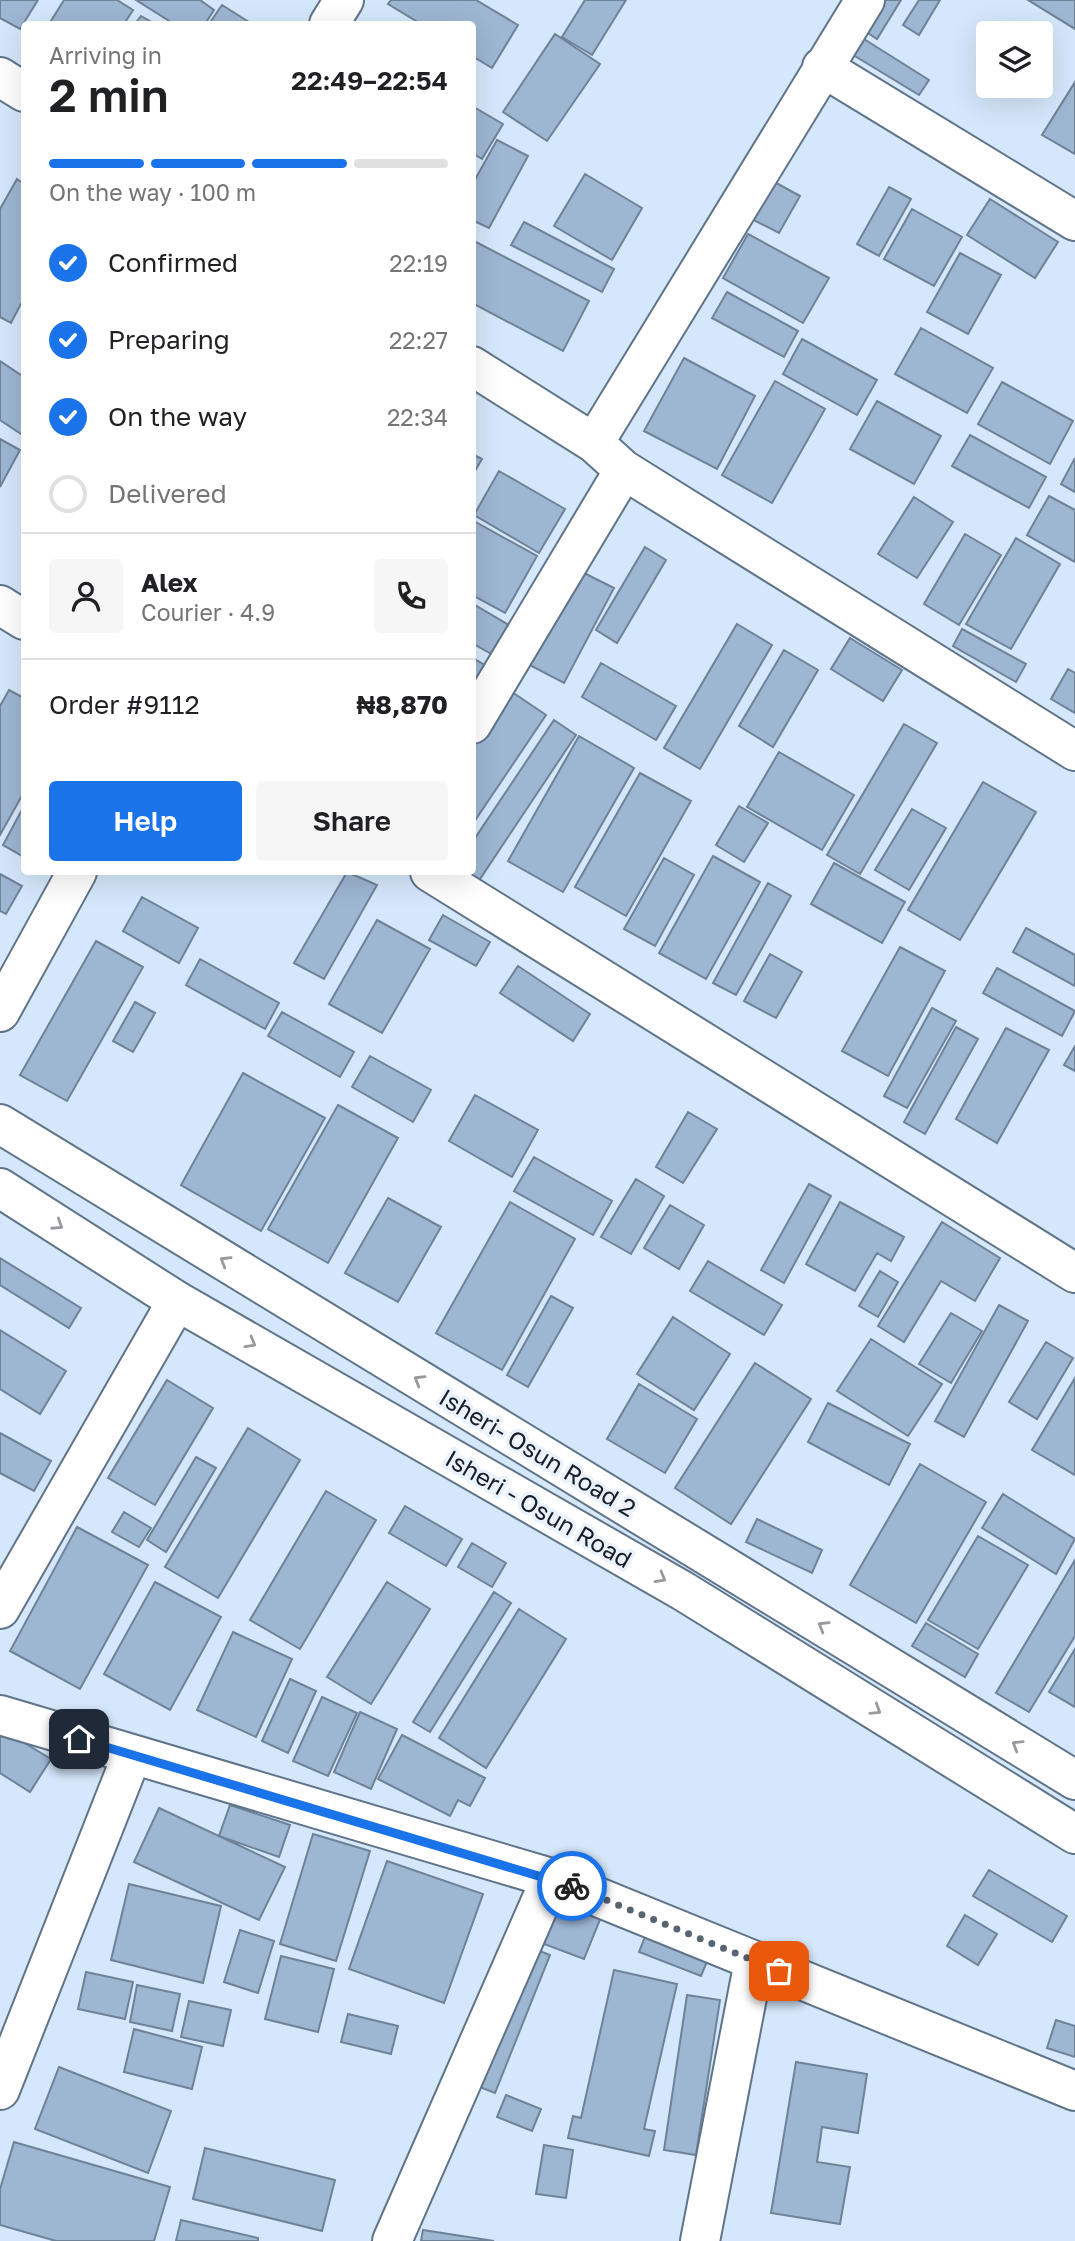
<!DOCTYPE html>
<html lang="en">
<head>
<meta charset="utf-8">
<style>
  body { margin:0; font-family:"Golos Text",sans-serif; background:#f6f6f6; color:#202124; height:100vh; display:flex; flex-direction:column; font-size:26px; white-space:nowrap }
  * { box-sizing:border-box; margin:0 }
  p { font-size:23px; color:#757577 }
  .icon { flex:none; width:38px; height:38px; fill:none; stroke:currentColor; stroke-width:2; stroke-linecap:round; stroke-linejoin:round }
  .map { position:relative; flex:1; overflow:hidden }
  .panel { position:absolute; left:21px; top:21px; width:455px; height:854px; display:flex; flex-direction:column; background:#fff; border-radius:7px; box-shadow:0 7px 28px #0002 }
  .panel>* { flex:none }
  .fabs { position:absolute; left:976px; top:21px; display:grid; gap:14px }
  .fabs a { display:grid; place-items:center; width:77px; height:77px; border-radius:7px; background:#fff; box-shadow:0 7px 28px #0002; font-size:35px }
  .pin { position:absolute; display:grid; place-items:center; width:60px; height:60px; color:#fff; margin:-30px; border-radius:14px; box-shadow:0 4px 10px #0006 }
  .courier { position:absolute; display:grid; place-items:center; width:70px; height:70px; margin:-35px; border:5px solid #1a73e8; border-radius:50%; background:#fff; color:#222; box-shadow:0 2px 9px #0007 }
  .overview em { font-style:normal; font-weight:600 }
  .overview div { display:flex; flex-direction:column-reverse }
  .overview { display:flex; align-items:center; justify-content:space-between; height:119px; padding:0 28px }
  h1 { font-size:46px; font-weight:600; line-height:52px }
  .bar { display:grid; grid-template-columns:repeat(4,1fr); gap:10px 7px; align-content:center; height:84px; padding:0 28px }
  .bar i { height:9px; border-radius:5px; background:#e0e0e0 }
  .bar .active { background:#1a73e8 }
  .bar p { grid-column:span 4 }
  .line { display:flex; align-items:center; gap:18px; padding:0 28px; border-top:2px solid #e0e0e0 }
  .line div { flex:1 }
  .round { display:grid; place-items:center; flex:none; width:74px; height:74px; border-radius:7px; background:#f6f6f6 }
  ol { padding:0 28px; list-style:none }
  li { display:flex; align-items:center; gap:21px; height:77px }
  li p { margin-inline-start:auto }
  li .icon { padding:7px; border-radius:50%; background:#1a73e8; color:#fff; stroke-width:4 }
  li:last-child { color:#757577 }
  li i { width:38px; height:38px; border:4px solid #e0e0e0; border-radius:50% }
  .primary-button { display:flex; gap:14px; margin-top:auto; padding:14px 28px }
  .primary-button a { flex:1; height:80px; border-radius:7px; background:#1a73e8; color:#fff; font-size:28px; font-weight:600; line-height:80px; text-align:center }
  .primary-button a+a { background:#f6f6f6; color:#202124 }
  .map>svg:first-child { display:block }
  .building { fill:#9db6d2; stroke:#6e8298; stroke-width:2 }
  .lines { fill:none; stroke-linecap:round; stroke-linejoin:round }
  .street-casing { stroke:#607489; stroke-width:42 }
  .secondary-casing { stroke:#607489; stroke-width:42 }
  .street { stroke:#fff; stroke-width:38 }
  .secondary { stroke:#fff; stroke-width:38 }
  .oneway { stroke:#969a9e }
  .done { stroke:#596471; stroke-width:7; stroke-dasharray:0 12.6 }
  .route { stroke:#1a73e8; stroke-width:9 }
  .labels { text-anchor:middle; dominant-baseline:central; stroke-width:7; stroke-linejoin:round; paint-order:stroke }
  .street-label { font-size:24px; fill:#161e27; stroke:#eaf3fd }
</style>
</head>
<body>
<div class="map">
<svg width="1075" height="2241" viewBox="0 0 1075 2241">
  <rect width="100%" height="100%" fill="#d5e7fb"/>
  <path class="building" d="M0 0H38L20 29 0 18Z
    M64 0H117L133 10 124 24H49Z
    M136 0H200L214 10 205 24H174Z
    M391 0H476L518 25 492 68 472 56V24H421L388 4Z
    M585 0H626L592 55 562 37Z
    M871 0H901L877 39 856 25Z
    M919 0H940L919 35 903 25Z
    M1028 0H1075V29Z
    M222 5 252 24H209Z
    M141 16 155 24H135Z
    M555 34 600 64 547 141 503 112Z
    M856 34 929 80 919 95 845 50Z
    M1075 82V154L1042 135Z
    M472 106 503 124 482 159 472 153Z
    M497 140 528 156 489 228 472 220V185Z
    M585 174 642 208 612 260 554 226Z
    M17 179 24 184V298L11 323 0 317V209Z
    M769 179 800 196 779 233 748 217Z
    M889 187 911 199 879 256 857 244Z
    M990 199 1058 242 1035 278 967 235Z
    M912 209 962 237 934 286 884 259Z
    M524 222 614 269 602 292 511 245Z
    M748 234 829 278 803 323 723 278Z
    M476 242 589 301 563 351 472 303V249Z
    M960 253 1001 275 968 334 927 312Z
    M727 292 798 331 784 357 712 318Z
    M921 328 993 368 967 413 895 374Z
    M802 339 877 380 857 415 783 374Z
    M684 358 755 396 717 469 644 431Z
    M0 361 24 377V436L0 420Z
    M775 381 825 409 772 503 722 475Z
    M1002 382 1073 421 1050 464 978 424Z
    M877 401 941 436 914 484 850 449Z
    M970 435 1046 477 1029 508 952 466Z
    M0 439 20 450 0 487Z
    M472 454 482 459 472 476Z
    M1075 458V492L1061 484Z
    M499 471 565 509 539 553 474 515Z
    M1049 496 1075 510V562L1027 535Z
    M914 497 953 522 917 578 878 554Z
    M472 520 537 556 505 613 472 595Z
    M965 534 1001 555 959 625 924 604Z
    M1016 538 1060 564 1011 649 966 624Z
    M645 547 666 560 617 643 596 630Z
    M572 567 614 588 564 683 522 661Z
    M475 605 524 634 507 663 472 643Z
    M737 624 772 645 700 769 664 748Z
    M962 629 1026 664 1016 682 953 646Z
    M850 638 902 670 883 701 831 669Z
    M784 650 818 670 773 747 739 726Z
    M473 658 500 674 472 720Z
    M601 663 676 706 656 740 582 697Z
    M1068 669 1075 673V713L1051 699Z
    M9 690 24 698V792L0 835V706Z
    M509 690 546 715 472 825V744Z
    M554 720 576 735 478 882 463 872H472V836L475 838Z
    M904 724 937 743 860 874 827 855Z
    M579 736 634 768 563 892 508 861Z
    M779 752 854 795 822 850 747 807Z
    M640 773 691 801 626 916 575 887Z
    M983 782 1036 812 960 940 908 910Z
    M24 806V857L3 845Z
    M739 806 768 823 744 862 716 845Z
    M912 809 946 828 909 890 875 870Z
    M713 856 760 882 706 979 659 953Z
    M664 858 694 875 655 946 624 929Z
    M834 863 905 902 882 943 811 904Z
    M347 872 377 885 324 979 294 963Z
    M0 874 22 886 6 914 0 911Z
    M768 883 791 896 736 995 713 983Z
    M142 897 198 928 179 963 123 931Z
    M443 915 490 942 476 966 429 940Z
    M377 920 430 949 382 1033 329 1004Z
    M1026 928 1075 955V986L1013 952Z
    M96 941 143 967 67 1101 20 1075Z
    M900 947 945 971 888 1076 842 1051Z
    M770 954 802 972 776 1018 744 1001Z
    M200 959 279 1003 265 1029 186 985Z
    M518 966 590 1014 573 1041 500 993Z
    M997 968 1075 1011 1062 1036 983 993Z
    M135 1002 155 1013 133 1052 113 1041Z
    M932 1008 956 1021 907 1108 884 1096Z
    M282 1012 354 1052 340 1077 268 1036Z
    M956 1027 978 1039 925 1134 904 1122Z
    M1006 1028 1049 1050 997 1143 956 1119Z
    M1075 1046V1071L1064 1065Z
    M370 1056 431 1090 413 1122 352 1087Z
    M243 1073 325 1118 261 1231 181 1185Z
    M475 1095 538 1130 512 1177 449 1141Z
    M338 1105 398 1138 328 1263 268 1229Z
    M688 1112 717 1129 683 1183 656 1167Z
    M534 1157 612 1201 593 1235 514 1191Z
    M636 1179 664 1196 631 1254 601 1237Z
    M809 1184 831 1196 784 1283 761 1270Z
    M388 1198 441 1227 398 1302 345 1273Z
    M510 1202 575 1239 502 1370 436 1333Z
    M840 1202 904 1237 891 1261 877 1253 855 1291 806 1264Z
    M670 1205 704 1225 679 1269 644 1248Z
    M942 1222 1000 1258 975 1301 941 1281 904 1342 878 1326Z
    M0 1258 81 1308 69 1328 0 1285Z
    M708 1261 782 1305 764 1335 690 1291Z
    M880 1271 898 1282 878 1317 859 1306Z
    M551 1296 573 1308 528 1387 507 1375Z
    M999 1305 1028 1321 964 1437 935 1421Z
    M951 1313 982 1331 951 1383 919 1364Z
    M673 1317 730 1354 694 1410 637 1374Z
    M0 1330 66 1371 40 1414 0 1389Z
    M871 1339 942 1384 908 1436 837 1391Z
    M1046 1342 1073 1358 1037 1419 1009 1402Z
    M755 1363 811 1399 731 1524 675 1488Z
    M1075 1378V1475L1032 1450Z
    M167 1380 213 1408 155 1505 108 1478Z
    M639 1384 697 1419 665 1473 607 1439Z
    M828 1403 910 1444 889 1485 808 1442Z
    M248 1428 300 1460 218 1598 165 1567Z
    M0 1433 51 1461 34 1491 0 1473Z
    M196 1457 216 1468 166 1552 147 1540Z
    M920 1464 986 1502 916 1623 850 1585Z
    M326 1491 376 1520 300 1649 250 1620Z
    M1003 1494 1075 1539 1056 1574 982 1528Z
    M405 1506 462 1539 446 1566 389 1533Z
    M124 1512 151 1528 139 1547 112 1532Z
    M757 1519 822 1550 812 1573 746 1542Z
    M77 1527 148 1565 80 1689 10 1651Z
    M978 1536 1028 1565 978 1649 928 1620Z
    M472 1543 506 1563 492 1587 458 1567Z
    M1075 1560V1636L1029 1712 996 1693Z
    M155 1582 221 1617 170 1710 104 1674Z
    M387 1582 430 1609 371 1704 327 1677Z
    M494 1592 511 1603 430 1732 413 1722Z
    M519 1609 566 1639 486 1768 439 1738Z
    M926 1623 978 1654 965 1677 912 1646Z
    M233 1632 292 1659 256 1737 197 1710Z
    M1075 1649V1707L1049 1692Z
    M290 1679 316 1691 288 1753 262 1741Z
    M322 1697 357 1713 328 1776 293 1761Z
    M360 1712 397 1729 371 1789 334 1772Z
    M0 1728 51 1759 30 1792 0 1773Z
    M402 1735 485 1778 470 1806 458 1800 450 1816 378 1779Z
    M230 1805 290 1825 279 1857 219 1836Z
    M159 1808 285 1867 259 1920 134 1862Z
    M313 1834 370 1851 336 1961 280 1944Z
    M387 1861 483 1894 444 2003 349 1969Z
    M989 1870 1067 1916 1052 1942 973 1896Z
    M129 1884 221 1906 203 1983 111 1960Z
    M553 1899 601 1917 584 1959 536 1941Z
    M965 1915 997 1934 978 1965 947 1946Z
    M649 1927 711 1952 701 1976 639 1952Z
    M240 1930 274 1941 258 1993 224 1982Z
    M527 1946 550 1955 495 2093 472 2084Z
    M281 1956 334 1969 318 2032 265 2019Z
    M614 1970 677 1984 644 2129 655 2131 649 2156 568 2138 573 2116 581 2118Z
    M86 1972 133 1982 125 2019 78 2009Z
    M137 1985 180 1994 172 2031 130 2022Z
    M687 1995 720 2000 696 2155 664 2150Z
    M189 2001 231 2010 223 2046 181 2037Z
    M348 2014 398 2026 391 2054 341 2042Z
    M1056 2020 1075 2026V2057L1047 2048Z
    M134 2029 202 2047 192 2089 124 2072Z
    M796 2062 867 2074 858 2133 822 2127 817 2162 850 2167 840 2224 771 2213Z
    M59 2067 171 2111 148 2173 35 2129Z
    M506 2095 541 2109 532 2131 497 2117Z
    M14 2142 170 2187 154 2241H56L0 2225V2189Z
    M544 2145 573 2150 566 2198 536 2194Z
    M205 2148 335 2180 322 2231 193 2199Z
    M181 2220 258 2238V2241H176Z
    M423 2230 494 2241H421Z"/>
  <g class="lines">
    <g class="street-casing">
      <path id="street" d="M329 24 344 0
        M822 67 1075 221
        M0 77 24 92
        M472 366 594 443 624 470 1075 751
        M594 443 865 0
        M0 605 24 620
        M472 724 624 470
        M430 872 1075 1273
        M0 1012 77 872
        M0 1609 177 1301
        M0 1715 551 1878 1075 2091
        M0 2090 132 1755
        M392 2241 551 1878
        M700 2241 754 1961"/>
    </g>
    <g class="secondary-casing">
      <path id="secondary" d="M0 1124 1075 1780
        M0 1188 177 1301 683 1591 1075 1834"/>
    </g>
    <use href="#street" class="street"/>
    <use href="#secondary" class="secondary"/>
  </g>
  <defs><path id="oneway-chevron" d="M-2-3.5L2.5 0L-2 3.5" fill="none" stroke-width="1.6" stroke-linecap="round" stroke-linejoin="round" transform="scale(1.75)"/></defs>
  <g class="oneway">
    <use href="#oneway-chevron" transform="translate(58 1225) rotate(33)"/>
    <use href="#oneway-chevron" transform="translate(225 1261) rotate(-149)"/>
    <use href="#oneway-chevron" transform="translate(251 1343) rotate(30)"/>
    <use href="#oneway-chevron" transform="translate(419 1380) rotate(-149)"/>
    <use href="#oneway-chevron" transform="translate(661 1578) rotate(30)"/>
    <use href="#oneway-chevron" transform="translate(823 1626) rotate(-149)"/>
    <use href="#oneway-chevron" transform="translate(876 1710) rotate(32)"/>
    <use href="#oneway-chevron" transform="translate(1017 1745) rotate(-149)"/>
  </g>
  <g class="lines">
    <path class="done" d="M572 1886 779 1971"/>
    <path class="route" d="M79 1739 572 1886"/>
  </g>
  <g class="labels">
    <g class="street-label">
      <text transform="translate(538 1452) rotate(31)">Isheri- Osun Road 2</text>
      <text transform="translate(539 1508) rotate(30)">Isheri - Osun Road</text>
    </g>
  </g>
</svg>
<div class="fabs">
<a><svg class="icon" aria-label="layers" viewBox="0 0 24 24"><path d="M12 4l9 5-9 5-9-5zM3 14l9 5 9-5"/></svg></a>
</div>
<div class="pin" style="left:779px;top:1971px;background:#ea580c"><svg class="icon" aria-label="bag" viewBox="0 0 24 24"><path d="M5 8h14l-1 12H6zM9 8a3 3 0 0 1 6 0"/></svg></div>
<div class="pin" style="left:79px;top:1739px;background:#1f2937"><svg class="icon" aria-label="home" viewBox="0 0 24 24"><path d="M3 11l9-7 9 7M6 9v11h12V9"/></svg></div>
<div class="courier" style="left:572px;top:1886px"><svg class="icon" aria-label="bike" viewBox="0 0 24 24"><circle cx="6" cy="16" r="4"/><circle cx="18" cy="16" r="4"/><path d="M6 16l4-8h5l3 8M10 8l3 8H6M13 5h3"/></svg></div>
<section class="panel">
<div class="overview"><div><h1>2 min</h1><p>Arriving in</p></div><em>22:49–22:54</em></div>
<div class="bar"><i class="active"></i><i class="active"></i><i class="active"></i><i></i><p>On the way · 100 m</p></div>
<ol>
<li><svg class="icon" aria-label="check" viewBox="0 0 24 24"><path d="M5 12l5 5 9-10"/></svg>Confirmed<p>22:19</p></li>
<li><svg class="icon" aria-label="check" viewBox="0 0 24 24"><path d="M5 12l5 5 9-10"/></svg>Preparing<p>22:27</p></li>
<li><svg class="icon" aria-label="check" viewBox="0 0 24 24"><path d="M5 12l5 5 9-10"/></svg>On the way<p>22:34</p></li>
<li><i></i>Delivered</li>
</ol>
<div class="line" style="height:126px"><a class="round"><svg class="icon" aria-label="person" viewBox="0 0 24 24"><circle cx="12" cy="8" r="4"/><path d="M4 21q1-7 8-7t8 7"/></svg></a><div><b>Alex</b><p>Courier · 4.9</p></div><a class="round"><svg class="icon" aria-label="phone" viewBox="0 0 24 24"><path d="M5 4h4l2 5-3 2q2 4 5 5l2-3 5 2v4C11 20 4 13 5 4z"/></svg></a></div>
<div class="line" style="height:91px"><div>Order #9112</div><b>₦8,870</b></div>
<div class="primary-button"><a>Help</a><a>Share</a></div>
</section>
</div>
</body>
</html>
